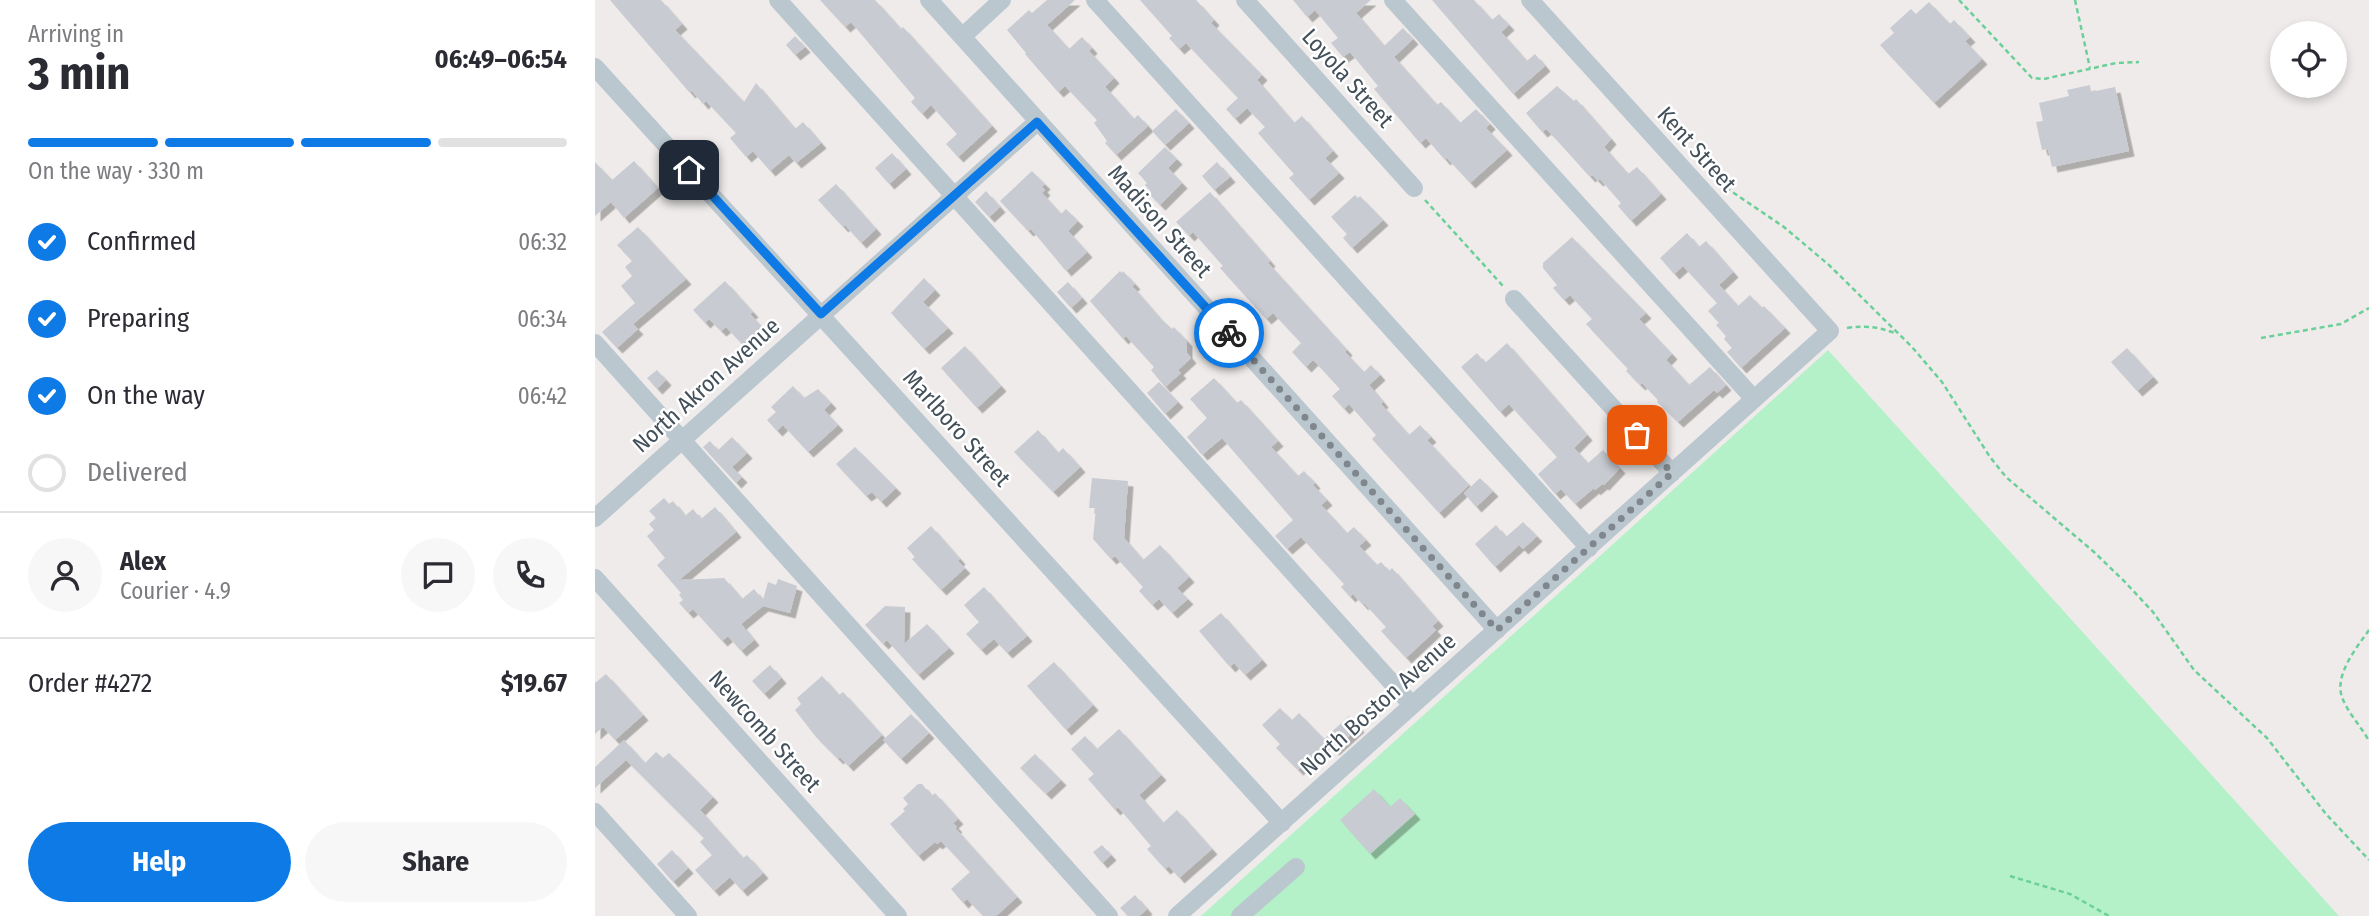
<!DOCTYPE html>
<html lang="en">
<head>
<meta charset="utf-8">
<style>
  body { margin:0; font-family:"Fira Sans Condensed",sans-serif; background:#f7f7f7; color:#2b2b33; height:100vh; display:flex; flex-direction:column; font-size:26px; white-space:nowrap }
  * { box-sizing:border-box; margin:0 }
  p { font-size:23px; color:#7c7c81 }
  .icon { flex:none; width:38px; height:38px; fill:none; stroke:currentColor; stroke-width:2; stroke-linecap:round; stroke-linejoin:round }
  .map { position:relative; flex:1; overflow:hidden }
  .drawer { display:flex; flex-direction:column; background:#fff; width:595px }
  .drawer>* { flex:none }
  .buttons { position:absolute; left:1675px; top:21px; display:grid; gap:14px }
  .buttons a { display:grid; place-items:center; width:77px; height:77px; border-radius:50%; background:#fff; box-shadow:0 4px 10px #0003; font-size:35px }
  .pin { position:absolute; display:grid; place-items:center; width:60px; height:60px; color:#fff; margin:-30px; border-radius:14px; box-shadow:0 4px 10px #0006 }
  .courier { position:absolute; display:grid; place-items:center; width:70px; height:70px; margin:-35px; border:5px solid #0d7ae6; border-radius:50%; background:#fff; color:#222; box-shadow:0 2px 9px #0007 }
  .head em { font-style:normal; font-weight:700 }
  .head div { display:flex; flex-direction:column-reverse }
  .head { display:flex; align-items:center; justify-content:space-between; height:119px; padding:0 28px }
  h1 { font-size:46px; font-weight:700; line-height:52px }
  .bar { display:grid; grid-template-columns:repeat(4,1fr); gap:10px 7px; align-content:center; height:84px; padding:0 28px }
  .bar i { height:9px; border-radius:5px; background:#e1e1e2 }
  .bar .selected { background:#0d7ae6 }
  .bar p { grid-column:span 4 }
  .line { display:flex; align-items:center; gap:18px; padding:0 28px; border-top:2px solid #e1e1e2 }
  .line div { flex:1 }
  .round { display:grid; place-items:center; flex:none; width:74px; height:74px; border-radius:37px; background:#f7f7f7 }
  ol { padding:0 28px; list-style:none }
  li { display:flex; align-items:center; gap:21px; height:77px }
  li p { margin-inline-start:auto }
  li .icon { padding:7px; border-radius:50%; background:#0d7ae6; color:#fff; stroke-width:4 }
  li:last-child { color:#7c7c81 }
  li i { width:38px; height:38px; border:4px solid #e1e1e2; border-radius:50% }
  .action { display:flex; gap:14px; margin-top:auto; padding:14px 28px }
  .action a { flex:1; height:80px; border-radius:42px; background:#0d7ae6; color:#fff; font-size:28px; font-weight:700; line-height:80px; text-align:center }
  .action a+a { background:#f7f7f7; color:#2b2b33 }
  main { display:flex; flex:1; min-height:0 }
  .map>svg:first-child { display:block }
  .green { fill:#b5f1c8 }
  .building { fill:#c8cbd1; filter:url(#shadow) }
  .lines { fill:none; stroke-linecap:round; stroke-linejoin:round }
  .path { stroke:#6bd098; stroke-width:2.5; stroke-dasharray:5 3.5; stroke-linecap:butt }
  .minor { stroke:#bbc7cf; stroke-width:18 }
  .done { stroke:#7f868d; stroke-width:7; stroke-dasharray:0 12.6 }
  .route { stroke:#0d7ae6; stroke-width:9 }
  .labels { text-anchor:middle; dominant-baseline:central; stroke-width:5; stroke-linejoin:round; paint-order:stroke }
  .street-label { font-size:23px; fill:#43505a; stroke:#fff }
</style>
</head>
<body>
<main>
<section class="drawer">
<div class="head"><div><h1>3 min</h1><p>Arriving in</p></div><em>06:49–06:54</em></div>
<div class="bar"><i class="selected"></i><i class="selected"></i><i class="selected"></i><i></i><p>On the way · 330 m</p></div>
<ol>
<li><svg class="icon" aria-label="check" viewBox="0 0 24 24"><path d="M5 12l5 5 9-10"/></svg>Confirmed<p>06:32</p></li>
<li><svg class="icon" aria-label="check" viewBox="0 0 24 24"><path d="M5 12l5 5 9-10"/></svg>Preparing<p>06:34</p></li>
<li><svg class="icon" aria-label="check" viewBox="0 0 24 24"><path d="M5 12l5 5 9-10"/></svg>On the way<p>06:42</p></li>
<li><i></i>Delivered</li>
</ol>
<div class="line" style="height:126px"><a class="round"><svg class="icon" aria-label="person" viewBox="0 0 24 24"><circle cx="12" cy="8" r="4"/><path d="M4 21q1-7 8-7t8 7"/></svg></a><div><b>Alex</b><p>Courier · 4.9</p></div><a class="round"><svg class="icon" aria-label="chat" viewBox="0 0 24 24"><path d="M4 5h16v11H9l-5 4z"/></svg></a><a class="round"><svg class="icon" aria-label="phone" viewBox="0 0 24 24"><path d="M5 4h4l2 5-3 2q2 4 5 5l2-3 5 2v4C11 20 4 13 5 4z"/></svg></a></div>
<div class="line" style="height:91px"><div>Order #4272</div><b>$19.67</b></div>
<div class="action"><a>Help</a><a>Share</a></div>
</section>
<div class="map">
<svg width="1774" height="916" viewBox="0 0 1774 916">
  <defs>
    <filter id="shadow"><feDropShadow dx="5.5" dy="5.5" stdDeviation="0" flood-color="#0004"/></filter>
  </defs>
  <rect width="100%" height="100%" fill="#efebeb"/>
  <path class="green" d="M1233 350 1744 916H606Z"/>
  <path class="building" d="M15 0H66L87 24 80 30 149 102 161 83 200 129 208 122 226 143 201 163 194 155 175 171 158 151 151 157 135 138 141 133 111 101 108 104 97 91 95 93Z
    M225 0H280L306 29 308 27 397 126 363 157 351 144 362 134 336 105 327 114 316 102 320 98 256 22 250 27Z
    M452 0H480L452 25 474 49 487 37 497 48 494 51 519 78 510 87 539 119 543 115 553 126 521 155 510 143 512 141 499 123 502 120 470 86 463 92 430 54 431 53 412 30 434 10 437 13Z
    M545 0H601L619 20 616 23 667 75 662 80 699 123 707 116 738 151 730 158 744 173 714 200 694 178 699 174 663 133 670 127 652 108 640 119 631 109 643 98 591 43 584 49 574 38 577 36Z
    M698 0H776L761 13 789 46 808 28 818 39 799 57 842 105 846 102 865 123 881 109 895 124 891 128 912 150 875 183 852 158 850 160 831 138 825 143 779 89 783 86 755 52 748 57 736 43 743 38 720 10 712 17Z
    M837 0H879L897 20 904 14 914 25 906 32 932 61 940 54 950 66 918 94Z
    M1334 2 1355 24 1359 20 1375 37 1370 41 1387 59 1339 103 1285 45 1299 33 1295 28 1316 9 1321 14Z
    M200 36 210 47 200 55 191 45Z
    M1495 85 1496 92 1520 87 1534 151 1457 167 1453 149 1447 150 1441 122 1448 121 1444 103 1474 96 1472 90Z
    M962 86 979 101 981 99 1016 139 1009 147 1033 174 1042 167 1066 194 1036 221 1023 206 1026 203 1005 179 1003 181 997 175 995 177 959 137 951 129 947 132 931 113Z
    M581 109 594 123 570 145 557 131Z
    M570 147 582 159 573 168 587 183 565 205 554 194 556 192 550 185 552 183 543 173Z
    M297 153 311 169 294 184 280 168Z
    M39 161 63 188 29 218 16 202 0 216V162L17 180Z
    M622 162 635 177 619 190 607 176Z
    M437 171 450 184 447 187 450 190 447 193 466 214 471 209 483 221 473 231 492 252 471 271 436 229 433 231 405 201Z
    M241 184 281 229 266 243 250 225 248 227 223 200Z
    M391 191 405 207 394 217 380 202Z
    M615 192 675 261 673 263 752 350 750 352 769 372 776 365 785 375 774 385 788 402 786 404 814 435 825 425 836 437 832 440 874 485 844 513 777 439 781 435 754 404 749 409 737 396 745 389 723 365 718 360 711 367 697 352 706 343 678 313 671 319 625 268 628 266 598 232 594 236 581 222Z
    M760 195 763 198 765 196 788 220 757 248 748 238 752 234 736 217Z
    M43 227 91 279 38 324 43 329 22 348 7 332 40 303 26 286 37 276 30 267 37 261 22 245Z
    M1092 233 1104 247 1111 241 1138 272 1124 285 1143 306 1155 295 1167 308 1169 306 1190 328 1146 368 1132 352 1137 348 1129 339 1131 336 1121 325 1124 323 1113 311 1122 303 1088 266 1079 274 1065 258Z
    M977 237 1051 313 1044 319 1077 354 1071 360 1094 385 1115 367 1131 385 1122 393 1119 390 1083 422 1062 402 1063 400 1047 383 1045 385 1031 371 1033 369 991 324 997 319 975 295 969 300 958 288 962 285 948 268V263Z
    M525 271 527 273 528 271 540 284 537 286 564 317 577 329 579 327 592 341V353L596 358 583 370 586 373 570 387 556 370 559 367 531 336 528 339 495 301Z
    M329 278 340 290 328 302 353 328 329 349 296 313Z
    M130 281 158 312 155 314 166 326 147 344 131 327 126 331 114 319 110 323 98 310Z
    M473 282 487 298 476 308 462 292Z
    M912 343 992 435 979 448 993 463 1008 450 1025 468 1009 485 1007 484 1000 490 999 488 980 504 966 489 960 494 943 474 962 457 914 404 905 412 866 367 882 353 890 363Z
    M370 346 406 386 382 408 346 368Z
    M1532 348 1558 377 1542 391 1516 362Z
    M62 370 71 380 62 389 52 378Z
    M619 378 642 403 646 400 683 441 676 447 703 476 709 471 720 483 718 485 732 500 726 505 752 533 759 527 771 540 764 546 782 565 786 562 794 571 797 568 843 621 837 626 841 630 811 658 786 631 791 627 769 603 768 605 758 594 755 597 746 587 749 584 706 537 692 549 680 536 698 520 627 438 607 455 592 437 612 418 595 399Z
    M564 382 583 402 570 414 552 393Z
    M198 386 209 398 223 389 236 403 229 410 243 425 213 452 188 425 182 431 172 420 181 412 176 407Z
    M443 430 463 453 468 448 485 467 458 492 419 452Z
    M137 437 152 453 137 467 147 477 141 483 108 447 115 441 123 450Z
    M260 447 301 488 286 502 277 492 271 496 241 464Z
    M497 478 533 481 529 538 548 560 565 545 594 577 582 588 593 599 577 613 564 599 557 605 544 591 548 587 520 556 516 559 498 539 501 508H494Z
    M885 478 898 491 881 507 869 493Z
    M69 498 74 504 78 501 90 516 98 509 106 519 120 507 141 532 84 580 129 578 147 599 159 589 168 600 173 582 181 585 183 579 202 586 195 613 168 606 146 624 159 640 146 651 133 636 127 641 98 609 93 613 84 603 88 600 84 595 86 593 62 565 70 558 52 536 59 530 54 524 61 518 54 511Z
    M928 522 942 536 928 549 924 545 900 567 880 544 901 525 911 537Z
    M336 526 365 559 363 561 370 568 346 590 317 559 320 557 312 548Z
    M389 587 432 636 412 653 399 639 386 650 371 634 384 622 369 605Z
    M290 606 310 607 309 644 332 624 354 648 323 675 292 640 288 644 270 625Z
    M626 613 667 660 650 675 639 663 635 667 604 631Z
    M459 662 498 705 471 730 432 686Z
    M175 665 186 678 169 694 157 681Z
    M11 674 48 715 20 740 8 727 0 734V683Z
    M227 676 244 695 248 692 287 735 253 766 245 757 243 759 221 737 200 710 206 704 202 698Z
    M685 708 697 720 704 713 729 739 754 716 764 727 739 750 731 742 703 770 681 748 685 744 667 725Z
    M316 714 334 733 306 759 288 740Z
    M524 729 566 775 544 795 568 823 582 810 617 849 584 878 574 866 570 869 552 849 556 846 523 807 520 810 493 779 499 774 476 749 490 736 502 749Z
    M29 740 50 763 61 752 68 758 74 753 118 797 105 810 148 858 152 855 168 873 147 891 135 877 119 891 100 870 117 855 105 842 109 838 31 760 0 788V767Z
    M440 754 466 780 451 794 425 768Z
    M323 784H327L337 796 340 793 363 819 358 823 362 827 360 828 422 897 401 916H388L372 899 368 903 356 889 375 872 346 841 342 844 340 842 323 856 295 824 310 811 308 809 313 804 308 798Z
    M779 789 795 807 805 798 820 814 775 854 745 820Z
    M507 845 516 855 507 863 498 852Z
    M77 850 93 868 78 882 62 864Z
    M540 895 552 909 544 916H533L525 908Z"/>
  <g class="lines">
    <path class="path" d="M1364 0 1437 78 1449 79 1521 63 1544 62
      M1480 0 1495 68
      M1124 183 1189 227 1234 265 1317 347 1347 382 1395 457 1411 477 1499 552 1529 581 1558 612 1599 670 1672 738 1731 814 1774 860
      M830 200 908 286
      M1252 328C1270 325 1283 327 1300 333
      M1666 338 1746 324 1774 308
      M1774 630C1762 647 1739 675 1747 697 1752 712 1766 726 1774 741
      M1415 876 1475 894 1514 916"/>
    <path class="minor" d="M183 0 817 705
      M334 0 902 630
      M500 0 994 548
      M650 0 819 188
      M798 0 1159 399
      M367 37 407 0
      M0 67 687 823
      M919 299 1077 473
      M0 343 514 916
      M0 518 442 122
      M0 578 303 916
      M0 812 93 916
      M582 916 1235 331 935 0
      M645 916 701 867"/>
  </g>
  <g class="lines">
    <path class="done" d="M634 333 902 630 1077 473 1042 435"/>
    <path class="route" d="M94 170 226 314 442 122 634 333"/>
  </g>
  <g class="labels">
    <g class="street-label">
      <text transform="translate(753 78) rotate(48)">Loyola Street</text>
      <text transform="translate(1102 149) rotate(48)">Kent Street</text>
      <text transform="translate(565 221) rotate(48)">Madison Street</text>
      <text transform="translate(111 385) rotate(-42)">North Akron Avenue</text>
      <text transform="translate(362 428) rotate(48)">Marlboro Street</text>
      <text transform="translate(783 704) rotate(-42)">North Boston Avenue</text>
      <text transform="translate(170 731) rotate(48)">Newcomb Street</text>
    </g>
  </g>
</svg>
<div class="buttons">
<a><svg class="icon" aria-label="locate" viewBox="0 0 24 24"><circle cx="12" cy="12" r="6"/><path d="M12 2v4M12 18v4M2 12h4M18 12h4"/></svg></a>
</div>
<div class="pin" style="left:1042px;top:435px;background:#ea580c"><svg class="icon" aria-label="bag" viewBox="0 0 24 24"><path d="M5 8h14l-1 12H6zM9 8a3 3 0 0 1 6 0"/></svg></div>
<div class="pin" style="left:94px;top:170px;background:#1f2937"><svg class="icon" aria-label="home" viewBox="0 0 24 24"><path d="M3 11l9-7 9 7M6 9v11h12V9"/></svg></div>
<div class="courier" style="left:634px;top:333px"><svg class="icon" aria-label="bike" viewBox="0 0 24 24"><circle cx="6" cy="16" r="4"/><circle cx="18" cy="16" r="4"/><path d="M6 16l4-8h5l3 8M10 8l3 8H6M13 5h3"/></svg></div>
</div>
</main>
</body>
</html>
